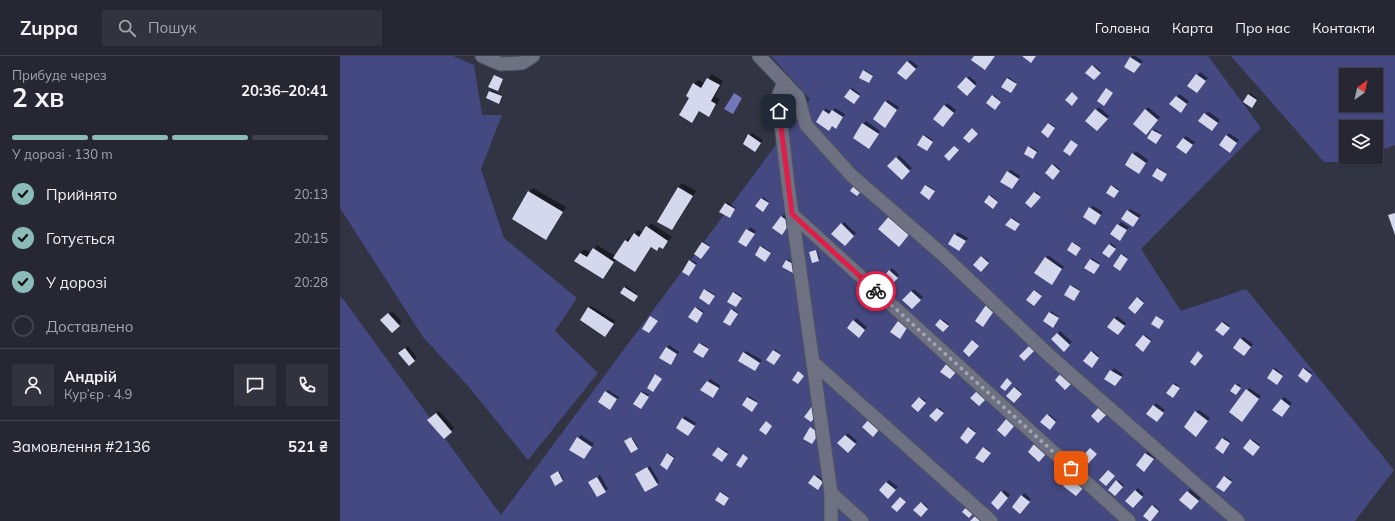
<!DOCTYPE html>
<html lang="uk">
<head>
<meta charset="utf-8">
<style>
  body { margin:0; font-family:Mulish,sans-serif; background:#32333e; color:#f1f3f6; height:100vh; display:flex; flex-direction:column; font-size:15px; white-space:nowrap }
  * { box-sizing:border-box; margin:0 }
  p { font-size:13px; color:#a4a5ac }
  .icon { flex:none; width:22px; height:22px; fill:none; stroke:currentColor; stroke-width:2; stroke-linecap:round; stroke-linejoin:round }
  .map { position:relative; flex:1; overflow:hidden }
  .panel { display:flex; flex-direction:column; background:#262732; width:340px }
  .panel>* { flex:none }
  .needle { width:26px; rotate:33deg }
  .controls { position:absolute; left:999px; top:12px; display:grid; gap:8px }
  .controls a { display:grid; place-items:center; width:44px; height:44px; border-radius:0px; background:#262732; box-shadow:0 1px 3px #0004,0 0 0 1px #42444d; font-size:20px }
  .pin { position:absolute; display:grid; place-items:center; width:34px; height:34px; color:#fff; margin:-17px; border-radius:8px; box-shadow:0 2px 6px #0006 }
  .courier { position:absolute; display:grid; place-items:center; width:40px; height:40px; margin:-20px; border:3px solid #e11d48; border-radius:50%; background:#fff; color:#222; box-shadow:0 1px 5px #0007 }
  .headline em { font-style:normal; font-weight:700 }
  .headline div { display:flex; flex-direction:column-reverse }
  .headline { display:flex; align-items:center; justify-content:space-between; height:68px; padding:0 12px }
  h1 { font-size:26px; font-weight:700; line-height:30px }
  .bar { display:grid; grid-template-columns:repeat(4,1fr); gap:6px 4px; align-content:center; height:48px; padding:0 12px }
  .bar i { height:5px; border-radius:3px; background:#42444d }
  .bar .on { background:#8bbbb9 }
  .bar p { grid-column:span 4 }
  .line { display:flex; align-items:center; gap:10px; padding:0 12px; border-top:1px solid #42444d }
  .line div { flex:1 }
  .round { display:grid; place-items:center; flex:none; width:42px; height:42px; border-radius:0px; background:#32333e }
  ol { padding:0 12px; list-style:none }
  li { display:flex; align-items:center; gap:12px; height:44px }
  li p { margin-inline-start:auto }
  li .icon { padding:4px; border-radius:50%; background:#8bbbb9; color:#111; stroke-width:4 }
  li:last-child { color:#a4a5ac }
  li i { width:22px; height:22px; border:2px solid #42444d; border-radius:50% }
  header { display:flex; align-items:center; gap:24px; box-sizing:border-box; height:56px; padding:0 20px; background:#262732; border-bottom:1px solid #42444d }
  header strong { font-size:19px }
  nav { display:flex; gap:22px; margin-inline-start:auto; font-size:14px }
  .search { width:280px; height:36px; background:#32333e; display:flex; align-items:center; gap:10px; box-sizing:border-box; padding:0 14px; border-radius:0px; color:#a4a5ac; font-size:15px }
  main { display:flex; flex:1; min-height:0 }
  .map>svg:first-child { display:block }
  .green { fill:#454981; fill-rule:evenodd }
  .water { fill:#7278bb }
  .shadow { fill:#0007 }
  .building { fill:#d5d8ec }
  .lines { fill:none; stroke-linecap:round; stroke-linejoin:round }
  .minor-casing { stroke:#51525f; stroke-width:15 }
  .minor { stroke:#6e7182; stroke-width:13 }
  .done { stroke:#a2a4af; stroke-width:4; stroke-dasharray:0 7.2 }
  .route { stroke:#e11d48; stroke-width:5 }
</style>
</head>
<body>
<header>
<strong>Zuppa</strong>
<div class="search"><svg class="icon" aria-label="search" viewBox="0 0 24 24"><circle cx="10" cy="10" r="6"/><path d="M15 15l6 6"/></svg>Пошук</div>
<nav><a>Головна</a><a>Карта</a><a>Про нас</a><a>Контакти</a></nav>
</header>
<main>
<section class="panel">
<div class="headline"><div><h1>2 хв</h1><p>Прибуде через</p></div><em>20:36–20:41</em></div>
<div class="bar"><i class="on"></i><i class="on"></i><i class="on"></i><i></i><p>У дорозі · 130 m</p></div>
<ol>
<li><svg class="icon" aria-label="check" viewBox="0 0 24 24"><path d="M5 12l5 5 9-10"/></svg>Прийнято<p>20:13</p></li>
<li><svg class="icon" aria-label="check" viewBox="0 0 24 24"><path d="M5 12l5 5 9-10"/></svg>Готується<p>20:15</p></li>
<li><svg class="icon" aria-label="check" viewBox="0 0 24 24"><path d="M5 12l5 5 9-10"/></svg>У дорозі<p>20:28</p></li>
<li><i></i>Доставлено</li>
</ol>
<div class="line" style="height:72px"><a class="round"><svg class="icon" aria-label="person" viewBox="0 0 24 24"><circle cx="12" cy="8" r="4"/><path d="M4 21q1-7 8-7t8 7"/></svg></a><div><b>Андрій</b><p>Кур’єр · 4.9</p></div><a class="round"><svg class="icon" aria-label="chat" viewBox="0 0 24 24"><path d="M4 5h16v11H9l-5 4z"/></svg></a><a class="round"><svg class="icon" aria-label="phone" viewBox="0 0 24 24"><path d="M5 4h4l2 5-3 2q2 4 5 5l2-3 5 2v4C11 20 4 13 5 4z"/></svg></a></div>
<div class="line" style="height:52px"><div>Замовлення #2136</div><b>521 ₴</b></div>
</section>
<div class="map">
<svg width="1055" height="465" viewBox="0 0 1055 465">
  <rect width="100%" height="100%" fill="#323443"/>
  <path class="green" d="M0 0H113L134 9 142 59H162L141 113 164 182 237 242 215 275 258 317 188 404 129 331 83 281 0 152Z
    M431 0H868L921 72 801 193 841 255 906 233 1054 414 1015 465H0V241L3 243 161 459 470 43Z
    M891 0H1055V89L1036 96V71H1006V101H1024L1011 106H984ZM1006 19H1036V49H1006Z"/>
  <path class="water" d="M394 37 402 42 393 58 384 53Z"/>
  <path class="shadow" d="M792 0H795L803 5 794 16 785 10Z
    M570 4 578 10 569 21 568 6Z
    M754 9 761 15 754 23 747 17Z
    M525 14 533 19 530 25 524 15Z
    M860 16 868 22 859 33 849 30Z
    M372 18 383 25 375 41 380 43 372 56 368 60 360 55 352 65 350 41 348 40 354 28 358 24 365 28Z
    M629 20 637 27 627 38 619 31Z
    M668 21 677 27 671 35 662 31Z
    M512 32 520 38 514 47 506 41Z
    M151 34 162 39 159 45 147 42Z
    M910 37 918 43 912 51 904 45Z
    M839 38 849 45 843 53 831 48Z
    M654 39 661 45 655 52 647 47Z
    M548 44 559 51 547 68 546 46Z
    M607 47 616 54 606 68 594 63Z
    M759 51 769 60 760 71 747 65Z
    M808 51 820 61 808 75 794 68Z
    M486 52 491 56 495 52 505 58 498 69 492 70 489 73 484 55Z
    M868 55 880 64 874 71 860 65Z
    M526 65 540 75 532 89 523 68Z
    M710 67 715 71 708 81 702 76Z
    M814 73 822 78 817 86 809 82Z
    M412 77 423 84 415 95 409 79Z
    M889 77 899 84 892 93 880 88Z
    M585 79 593 84 588 93 584 80Z
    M846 80 855 86 849 94 837 90Z
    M690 90 698 95 694 101 689 91Z
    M796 95 808 104 801 114 793 98Z
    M559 99 572 112 562 122 549 110Z
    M714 108 721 114 713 122 706 117Z
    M819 112 827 117 823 124 818 113Z
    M671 114 680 120 674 130 668 116Z
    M342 127 356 135 336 169 332 173 318 165 338 131Z
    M587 129 595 134 590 141 581 137Z
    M772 129 779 133 775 140 771 130Z
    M193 132 226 151 210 179 206 183 189 136Z
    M696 135 701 140 691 151 686 147Z
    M651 139 658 145 653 152 645 146Z
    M423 141 429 146 424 154 417 150Z
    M387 146 396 152 390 160 381 155Z
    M753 150 763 156 757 165 750 152Z
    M790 153 801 159 795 167 788 155Z
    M444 158 452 164 442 178V161Z
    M672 161 680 167 676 173 671 162Z
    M504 166 516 177 505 189 493 178Z
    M781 166 789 171 782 181 772 178Z
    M311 167 332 181 323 192 320 190 312 191 295 215 276 203 262 222 236 205 244 193 251 197 257 189 275 200 289 181 292 182 298 174 303 177Z
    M410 171 416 175 406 190 399 186Z
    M618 176 628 182 619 194 609 188Z
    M363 185 370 190 362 201 355 197Z
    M733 186 741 191 737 198 732 187Z
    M771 187 776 191 769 201 763 197Z
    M422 190 431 196 426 203 421 191Z
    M477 194 480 203 473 206 471 196Z
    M783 198 788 202 780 214 782 199Z
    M708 199 724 211 714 225 706 202Z
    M642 200 649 205 641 214 635 209Z
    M752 202 760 208 755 216 745 212Z
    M448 203 457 209 443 210Z
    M351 204 357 207 350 218 343 216Z
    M552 212 559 219 549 230 542 224Z
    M732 229 740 234 735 243 725 238Z
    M286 230 298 239 294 245 282 237Z
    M366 233 375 239 370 247 365 234Z
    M574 233 583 241 572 252 563 244Z
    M695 234 702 239 694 249 688 244Z
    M395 236 402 240 396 249 394 237Z
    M798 241 804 245 795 256 789 252Z
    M251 250 275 265 268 277 249 252Z
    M357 251 364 256 358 264 356 252Z
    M393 253 398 256 391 268 392 254Z
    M52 255 62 266 52 276 42 264Z
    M711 255 719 261 714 269 704 265Z
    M777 260 786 267 780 275 769 270Z
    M516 262 527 271 521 278 514 265Z
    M602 263 609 268 603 275 596 269Z
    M883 265 890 270 883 279 876 274Z
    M720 275 732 286 724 294 712 283Z
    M805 279 812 284 803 294 797 289Z
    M903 281 913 288 907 297 900 283Z
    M361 287 369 292 364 300 355 295Z
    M329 289 339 296 331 308 327 292Z
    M68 290 77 302 69 309 62 295Z
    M434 293 441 298 435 306 428 303Z
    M406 295 422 304 417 312 404 297Z
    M753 295 759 300 751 310 745 305Z
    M774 312 783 318 778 326 766 322Z
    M935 312 943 319 936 328 928 321Z
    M965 312 973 317 967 325 964 313Z
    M370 323 381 330 375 338 362 334Z
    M835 327 840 331 834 340 828 337Z
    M897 327 901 330 896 338 892 335Z
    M676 331 682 337 674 346 668 340Z
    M909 332 921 340 904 362 907 334Z
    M268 334 279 341 272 350 266 336Z
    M302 335 309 339 301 350 294 347Z
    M409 340 418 346 413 354 403 349Z
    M581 341 586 345 578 355 573 350Z
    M944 341 952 347 944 357 941 344Z
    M816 347 825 354 819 362 814 350Z
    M599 351 604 356 596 365 591 360Z
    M859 354 870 362 859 377 856 356Z
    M99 355 114 372 104 382 88 364Z
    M709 358 717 365 710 373 702 366Z
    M345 360 356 367 351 376 337 371Z
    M630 371 636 376 627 387 621 382Z
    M508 377 517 385 508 396 499 387Z
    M241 379 254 388 244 402 238 382Z
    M292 381 298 391 297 392 285 385Z
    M884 381 891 386 883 396 876 392Z
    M912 383 920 389 913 399 905 392Z
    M379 391 388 396 383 404 378 392Z
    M645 391 651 396 643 406 637 401Z
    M808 395 816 401 807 412 797 409Z
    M329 397 335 401 328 411 321 408Z
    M310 410 319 425 317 428 298 416Z
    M219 415 224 424 216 428 211 420Z
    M260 419 268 433 265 435 249 426Z
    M476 419 484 424 479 432 475 420Z
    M886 420 892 424 884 435 878 431Z
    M549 424 558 431 551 439 540 434Z
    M778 424 784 429 775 439 769 434Z
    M798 432 804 438 796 448 795 435Z
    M850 433 861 442 854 450 848 436Z
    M664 434 670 439 658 452 652 447Z
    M382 436 389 441 384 448 381 437Z
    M684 437 691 443 682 454V440Z
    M582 446 588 451 581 460 574 454Z
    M814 449 820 454 810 465 804 460Z"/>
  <path class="building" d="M634 0H655L645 14 631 4Z
    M682 0H696L691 7Z
    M790 1 801 8 794 17 784 11Z
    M567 5 576 13 566 24 557 17Z
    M752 9 761 17 754 24 745 17Z
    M523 14 533 20 529 27 519 22Z
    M856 18 866 25 857 37 847 30Z
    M154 19 163 23 158 35 148 31Z
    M626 21 636 30 627 40 617 31Z
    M367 22 380 29 371 45 376 48 369 61 359 55 352 67 339 59 349 42 346 40 353 27 361 32Z
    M667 22 677 28 671 37 661 31Z
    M766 32 773 37 764 50 757 45Z
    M510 33 520 40 514 48 504 41Z
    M149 35 162 40 159 48 146 42Z
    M732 36 738 42 732 50 725 44Z
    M908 38 917 44 912 52 903 46Z
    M652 39 661 46 655 54 646 47Z
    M836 40 847 48 841 57 829 48Z
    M545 45 557 54 545 72 533 63Z
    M604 49 614 57 603 71 593 63Z
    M755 53 768 63 757 75 745 65Z
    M805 53 818 64 806 79 793 68Z
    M483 54 489 58 492 54 503 61 496 73 492 70 489 75 476 66Z
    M864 57 878 67 872 75 858 65Z
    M522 67 539 78 529 93 513 82Z
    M708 67 715 72 708 82 701 76Z
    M632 72 638 78 629 87 623 82Z
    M812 74 822 79 816 88 807 82Z
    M408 78 421 87 415 96 403 88Z
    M583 79 593 86 587 95 577 89Z
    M886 79 897 87 890 97 879 89Z
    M843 82 853 89 846 98 836 91Z
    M731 84 738 89 730 100 723 95Z
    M614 90 619 94 609 105 604 100Z
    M688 90 697 96 693 103 684 98Z
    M792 97 806 107 799 118 785 109Z
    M556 101 570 115 562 124 547 110Z
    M712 108 720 115 713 124 705 117Z
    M817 112 827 118 822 126 812 120Z
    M667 115 679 123 672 133 660 126Z
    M515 128 523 133 517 140 510 135Z
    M585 129 595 135 589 144 580 137Z
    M771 129 779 135 774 142 766 137Z
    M338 131 353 140 332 174 317 166Z
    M188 135 223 156 206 184 172 163Z
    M694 136 701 141 691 152 685 147Z
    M649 139 658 146 653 153 644 146Z
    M421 142 429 147 423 156 415 150Z
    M385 147 395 153 390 162 379 156Z
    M749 151 761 159 755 169 743 161Z
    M787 154 799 162 793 171 781 163Z
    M1055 157V179L1048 159Z
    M551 158 571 176 559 191 538 173Z
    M441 160 450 167 442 179 432 172Z
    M671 162 680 168 675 175 665 169Z
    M501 167 514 180 505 190 491 178Z
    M777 168 787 174 780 185 770 178Z
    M306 170 328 185 323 193 319 191 317 195 311 191 295 216 273 202 285 184 288 186 294 177 299 181Z
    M406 173 415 178 406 191 398 186Z
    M614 178 626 185 619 195 608 188Z
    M362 186 370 191 361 203 354 198Z
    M732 186 741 192 736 200 727 194Z
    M769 188 776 193 769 202 762 197Z
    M420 190 431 197 425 206 415 199Z
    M253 192 274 206 263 223 234 205 240 197 247 201Z
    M476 194 479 205 472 207 469 196Z
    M781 198 788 203 780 215 773 210Z
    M641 200 649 207 641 216 633 209Z
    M705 201 722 213 712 229 694 217Z
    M750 203 760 209 754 218 744 212Z
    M349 204 356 209 349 220 342 216Z
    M446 204 457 210 453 217 442 211Z
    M549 214 558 222 549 231 541 224Z
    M730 229 740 235 734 245 724 239Z
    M284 231 298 240 294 246 280 237Z
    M364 233 375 240 369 249 359 242Z
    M694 234 702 240 694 250 686 244Z
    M571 235 581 244 572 253 562 244Z
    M393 236 402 242 396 251 387 246Z
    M530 239 541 248 536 255 525 247Z
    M797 241 804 247 795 258 788 252Z
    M646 249 654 255 643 271 635 265Z
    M248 251 274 268 265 281 240 264Z
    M355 251 363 257 357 267 348 261Z
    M391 253 398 258 390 270 383 266Z
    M709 256 719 262 713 272 703 265Z
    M48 257 60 270 52 277 40 264Z
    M310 260 318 265 309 277 302 273Z
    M816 260 824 265 819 273 811 268Z
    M774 262 785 270 778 279 767 271Z
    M600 263 609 270 603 276 595 269Z
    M513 264 525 274 519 282 507 272Z
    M558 265 567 272 560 283 550 276Z
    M882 266 890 272 883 280 875 274Z
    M717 277 730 289 724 296 711 283Z
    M803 279 811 285 803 296 795 289Z
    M900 282 911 291 904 300 893 292Z
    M632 284 639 290 629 301 623 295Z
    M359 287 369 293 363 302 353 296Z
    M690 289 695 294 684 305 679 300Z
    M326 291 337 298 331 309 319 302Z
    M65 292 75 305 69 310 58 297Z
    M433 294 441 299 434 309 426 304Z
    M751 295 759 302 752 312 743 305Z
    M858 295 863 300 855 310 850 306Z
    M403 296 420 307 415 315 398 305Z
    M607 307 617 315 610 323 600 316Z
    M963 312 972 319 967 327 958 320Z
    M933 313 943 320 937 329 927 322Z
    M770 314 782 321 775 330 764 323Z
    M458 315 464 320 458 328 452 324Z
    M721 317 732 327 725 334 715 324Z
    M315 318 322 323 313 336 307 332Z
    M667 322 672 327 665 335 660 331Z
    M367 325 379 332 373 342 360 334Z
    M833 328 840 332 833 342 826 337Z
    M895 328 901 332 896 339 890 335Z
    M674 331 682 338 674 347 666 340Z
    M906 333 919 343 902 366 889 356Z
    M265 335 277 343 270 354 258 346Z
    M637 335 646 343 639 350 630 342Z
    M301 336 309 341 301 353 293 348Z
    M407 341 418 347 412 356 402 349Z
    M579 341 586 347 578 356 571 350Z
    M941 343 950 350 942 361 932 354Z
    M473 349 480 354 471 366 464 361Z
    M813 349 824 357 817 366 806 358Z
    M759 351 767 358 758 367 751 360Z
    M597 352 604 357 596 366 589 360Z
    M855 355 868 365 856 381 844 371Z
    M96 357 112 376 104 383 87 364Z
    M707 358 716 366 710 374 700 366Z
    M531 361 542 370 533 381 522 371Z
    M342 362 355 370 348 380 336 372Z
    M667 362 675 369 665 381 657 374Z
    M426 365 432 370 426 379 419 374Z
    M470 371 479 377 472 388 463 383Z
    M628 371 636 377 627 388 620 382Z
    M505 379 516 388 508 397 497 387Z
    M237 381 252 391 244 403 229 394Z
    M291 381 298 393 291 397 284 385Z
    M882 382 890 387 883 398 875 392Z
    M910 383 920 391 913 400 903 392Z
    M694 388 706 398 699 406 688 396Z
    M378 391 388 398 382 406 372 399Z
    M643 391 651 397 643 407 635 402Z
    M750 392 757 398 747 409 740 403Z
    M327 397 334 402 327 414 320 409Z
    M805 397 814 403 804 416 796 409Z
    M403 398 408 402 401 412 396 409Z
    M307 411 318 429 305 436 295 418Z
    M768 414 775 420 766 430 759 424Z
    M218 415 223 425 215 430 210 420Z
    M474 419 483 426 478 434 468 427Z
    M731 420 744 431 736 440 723 430Z
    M884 420 892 426 884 436 876 431Z
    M257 421 266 436 257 441 248 426Z
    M776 424 783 431 775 440 768 434Z
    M546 426 556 434 548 443 539 434Z
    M795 434 803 441 793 452 785 445Z
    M661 435 668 442 658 454 651 447Z
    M847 435 859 445 851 454 839 444Z
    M380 436 389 442 384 450 375 444Z
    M681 439 690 446 680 458 672 451Z
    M560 441 566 446 557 456 551 451Z
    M581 446 588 453 581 461 573 454Z
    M630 447 637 453 629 462 622 456Z
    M812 449 819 455 811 465H809L803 460Z
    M635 460 641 465H630Z"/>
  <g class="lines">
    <g class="minor-casing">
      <path id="minor" d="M142 0 161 8 182 7 193 0
        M419 0 458 41 466 69 511 119 603 199 711 301 898 465
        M444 26 438 41 448 128 491 437V465
        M452 158 789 465
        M474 307 651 465
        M491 437 522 465"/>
    </g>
    <use href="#minor" class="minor"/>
  </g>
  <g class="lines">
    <path class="done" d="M536 235 731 412"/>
    <path class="route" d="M439 55 452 158 536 235"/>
  </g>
</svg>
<div class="controls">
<a><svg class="needle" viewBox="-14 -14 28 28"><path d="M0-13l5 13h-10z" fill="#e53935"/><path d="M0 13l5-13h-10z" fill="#a4a5ac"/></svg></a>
<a><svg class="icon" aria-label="layers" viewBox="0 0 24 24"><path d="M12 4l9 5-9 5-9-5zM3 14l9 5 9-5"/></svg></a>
</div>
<div class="pin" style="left:731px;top:412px;background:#ea580c"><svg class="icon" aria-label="bag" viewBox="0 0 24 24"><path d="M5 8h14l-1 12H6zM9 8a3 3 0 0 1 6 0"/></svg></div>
<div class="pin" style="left:439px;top:55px;background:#1f2937"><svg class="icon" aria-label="home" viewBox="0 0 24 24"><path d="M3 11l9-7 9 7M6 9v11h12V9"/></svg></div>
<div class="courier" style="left:536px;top:235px"><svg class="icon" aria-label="bike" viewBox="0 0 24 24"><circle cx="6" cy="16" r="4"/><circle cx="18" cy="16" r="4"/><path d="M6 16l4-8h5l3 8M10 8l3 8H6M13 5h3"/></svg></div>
</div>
</main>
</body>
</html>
